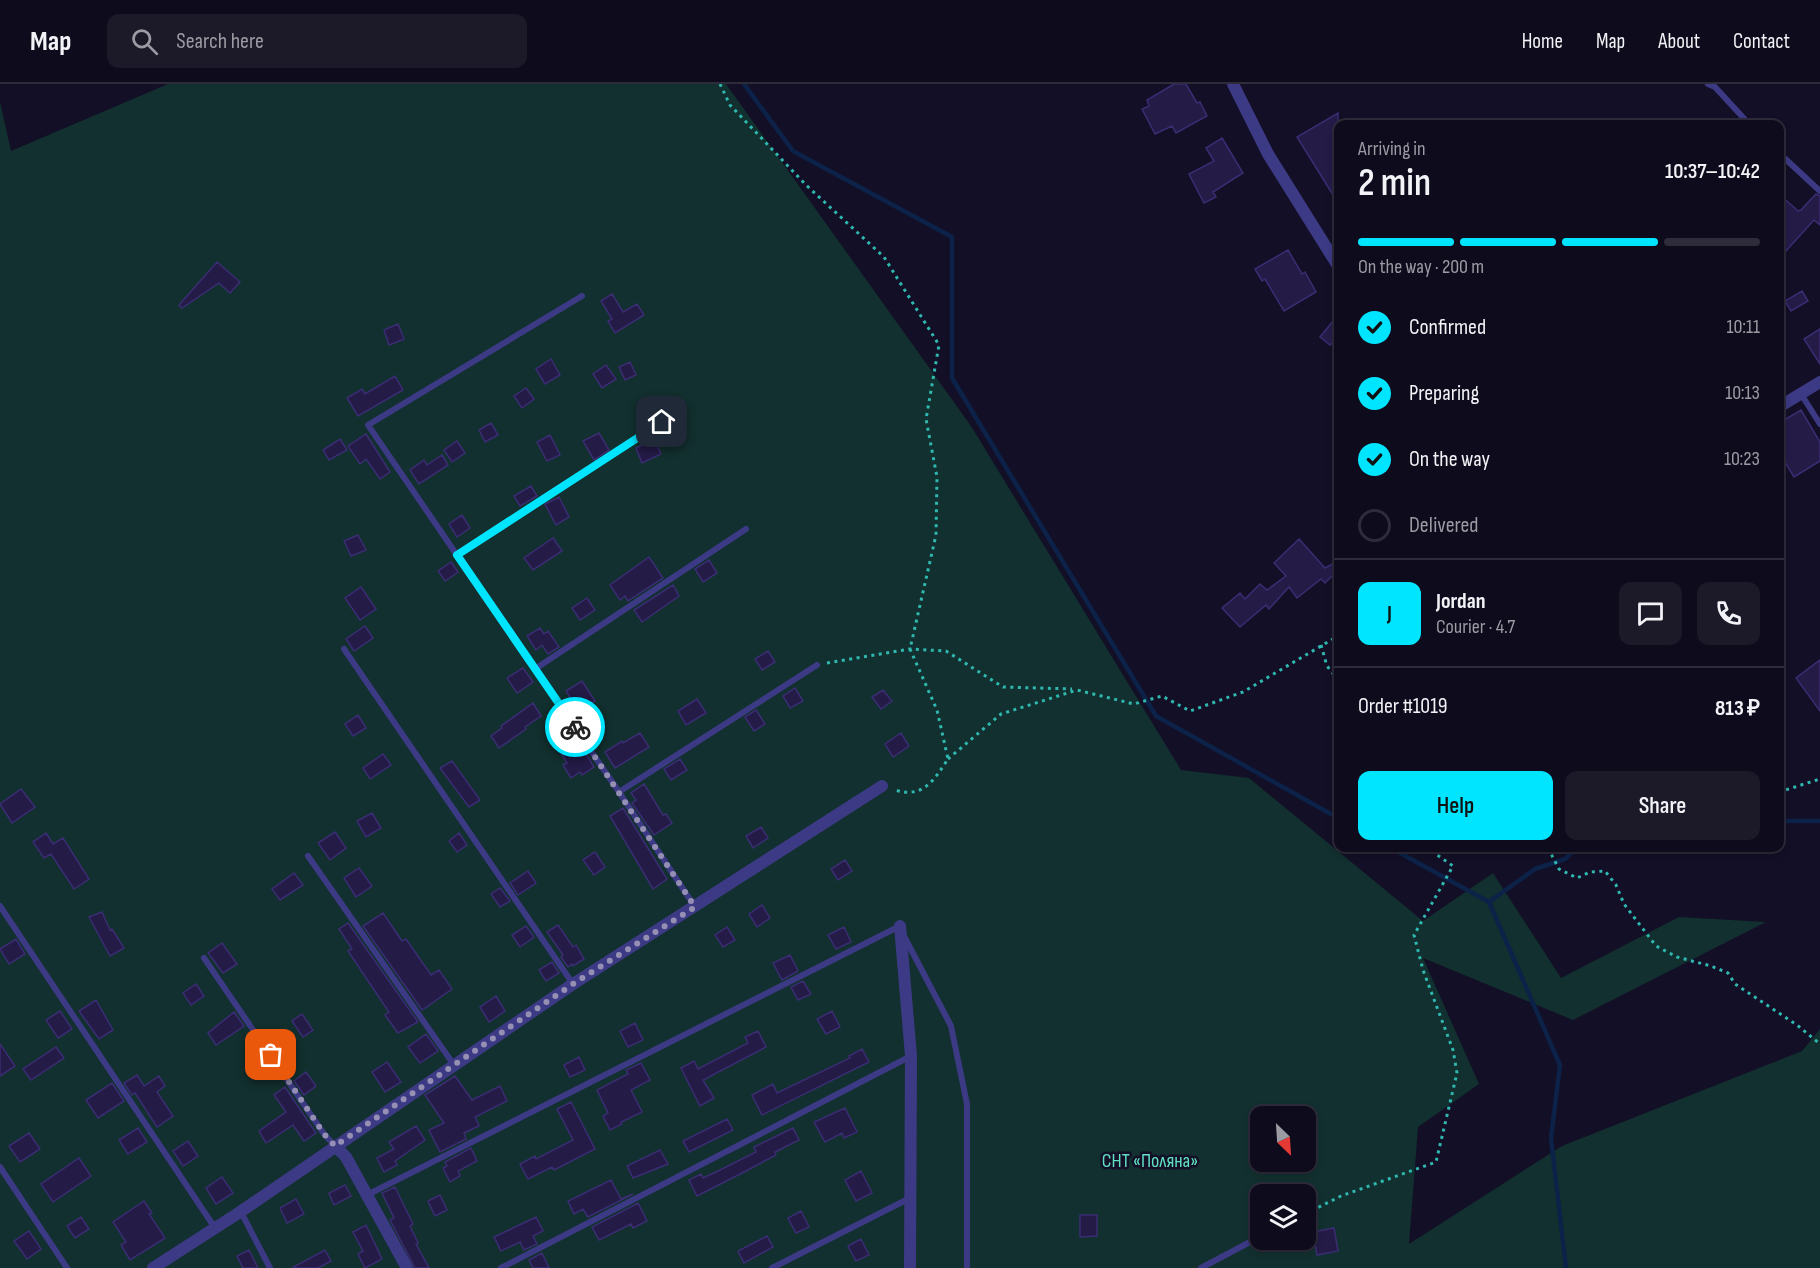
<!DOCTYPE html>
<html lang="en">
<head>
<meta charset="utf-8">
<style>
  body { margin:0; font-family:"Sofia Sans Condensed",sans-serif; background:#1c1929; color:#f1f3f6; height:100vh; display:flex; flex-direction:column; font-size:22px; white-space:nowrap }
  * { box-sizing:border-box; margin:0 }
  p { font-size:20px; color:#9b9ba3 }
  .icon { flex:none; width:33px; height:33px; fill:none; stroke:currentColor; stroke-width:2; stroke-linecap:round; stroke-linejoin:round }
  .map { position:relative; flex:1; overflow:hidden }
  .panel { position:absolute; left:1334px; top:36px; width:450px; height:732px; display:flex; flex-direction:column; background:#0e0b1c; border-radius:12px; box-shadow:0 3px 9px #0003,0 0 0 2px #2e2b3b }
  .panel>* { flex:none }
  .needle { width:39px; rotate:155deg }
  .controls { position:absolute; left:1250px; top:1022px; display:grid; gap:12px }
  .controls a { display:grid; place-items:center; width:66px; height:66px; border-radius:12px; background:#0e0b1c; box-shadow:0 3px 9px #0003,0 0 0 2px #2e2b3b; font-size:30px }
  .pin { position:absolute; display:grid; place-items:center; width:51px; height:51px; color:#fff; margin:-26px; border-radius:12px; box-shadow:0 3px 9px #0006 }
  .courier { position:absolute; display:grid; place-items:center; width:60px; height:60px; margin:-30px; border:4px solid #00e5ff; border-radius:50%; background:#fff; color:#222; box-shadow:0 2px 8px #0007 }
  .headline em { font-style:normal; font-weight:600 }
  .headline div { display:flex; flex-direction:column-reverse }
  .headline { display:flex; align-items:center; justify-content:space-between; height:102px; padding:0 24px }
  h1 { font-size:39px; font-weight:600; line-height:45px }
  .bar { display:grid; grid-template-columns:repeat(4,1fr); gap:9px 6px; align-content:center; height:72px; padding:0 24px }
  .bar i { height:8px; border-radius:4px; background:#2e2b3b }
  .bar .selected { background:#00e5ff }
  .bar p { grid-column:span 4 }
  .line { display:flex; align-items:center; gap:15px; padding:0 24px; border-top:2px solid #2e2b3b }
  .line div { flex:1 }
  .round { display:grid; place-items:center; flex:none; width:63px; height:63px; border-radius:12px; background:#1c1929 }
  ol { padding:0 24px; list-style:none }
  li { display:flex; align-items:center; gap:18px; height:66px }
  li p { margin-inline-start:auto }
  li .icon { padding:6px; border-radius:50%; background:#00e5ff; color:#111; stroke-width:4 }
  li:last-child { color:#9b9ba3 }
  li i { width:33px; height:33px; border:3px solid #2e2b3b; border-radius:50% }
  .cta { display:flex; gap:12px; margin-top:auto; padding:12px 24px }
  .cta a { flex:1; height:69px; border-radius:12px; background:#00e5ff; color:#111; font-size:24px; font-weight:600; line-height:69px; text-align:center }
  .cta a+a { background:#1c1929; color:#f1f3f6 }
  header { display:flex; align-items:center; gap:36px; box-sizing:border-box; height:84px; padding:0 30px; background:#0e0b1c; border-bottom:2px solid #2e2b3b }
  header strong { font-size:28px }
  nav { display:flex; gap:33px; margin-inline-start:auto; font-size:21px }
  .search { width:420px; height:54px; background:#1c1929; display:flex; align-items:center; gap:15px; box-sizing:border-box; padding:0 21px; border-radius:12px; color:#9b9ba3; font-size:22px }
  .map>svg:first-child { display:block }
  .green { fill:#12302f; fill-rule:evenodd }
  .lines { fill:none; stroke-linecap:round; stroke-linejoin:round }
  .stream { stroke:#0c2248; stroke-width:4.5 }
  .building { fill:#241b47; stroke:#3b2d73; stroke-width:1.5 }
  .path { stroke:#2fb8b0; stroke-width:3; stroke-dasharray:3 4.5; stroke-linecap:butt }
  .lane { stroke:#3d3a85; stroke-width:6 }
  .street { stroke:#3d3a85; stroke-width:12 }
  .done { stroke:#948fb3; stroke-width:6; stroke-dasharray:0 10.8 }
  .route { stroke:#00e5ff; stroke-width:8 }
  .labels { text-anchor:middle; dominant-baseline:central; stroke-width:5; stroke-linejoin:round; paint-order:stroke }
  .park-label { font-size:20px; fill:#5fe0c0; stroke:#130f26 }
</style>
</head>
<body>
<header>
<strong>Map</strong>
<div class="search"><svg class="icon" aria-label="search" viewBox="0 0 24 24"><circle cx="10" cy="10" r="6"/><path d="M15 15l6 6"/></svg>Search here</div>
<nav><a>Home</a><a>Map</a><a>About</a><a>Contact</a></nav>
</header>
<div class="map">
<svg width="1820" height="1184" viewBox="0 0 1820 1184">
  <rect width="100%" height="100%" fill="#130f26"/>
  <path class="green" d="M168 0H726L971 342 1181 686 1249 694 1423 837 1493 789 1561 894 1679 833 1766 838 1573 936 1423 874 1479 1000 1418 1043 1409 1160 1562 1062 1802 967 1820 945V1184H0V18L11 67ZM1260 1032H1305V1077H1260ZM1260 1110H1305V1155H1260Z"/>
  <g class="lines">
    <path class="stream" d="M744 0 793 67 952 153V294L1156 632 1338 734
      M1779 737H1820
      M1391 764 1489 818 1560 981 1551 1054 1566 1184
      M1489 818 1535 785 1565 775 1577 764"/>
  </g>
  <path class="building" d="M1174 0H1186L1197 19 1200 18 1207 32 1176 49 1172 42 1155 50 1142 25 1149 22 1147 16Z
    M1338 29V119L1297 53Z
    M1222 54 1243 89 1213 108 1216 113 1204 119 1189 90 1214 77 1206 64Z
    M1779 110 1798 127 1801 126 1816 110 1820 112V141L1814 136 1785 168 1779 163Z
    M1288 166 1302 190 1305 188 1316 208 1284 227 1265 195 1262 197 1255 185Z
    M217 178 240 198 230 209 219 199 182 224 179 221Z
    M1802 207 1808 217 1791 227 1785 217Z
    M612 210 623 228 637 220 644 231 615 249 608 237 612 235 601 217Z
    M1338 231V265L1332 259 1330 261 1320 253Z
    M398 240 404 255 389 261 384 246Z
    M1820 245V280L1804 255Z
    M551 275 560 291 545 300 536 285Z
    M630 278 636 291 625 296 619 283Z
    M606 281 616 295 602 304 593 290Z
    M395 292 403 306 358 332 347 314 362 305 365 310Z
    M526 304 534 315 522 324 514 312Z
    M1801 326 1820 358V377L1794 393 1779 368V339Z
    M491 339 498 351 485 358 479 346Z
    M599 349 609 366 594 376 583 357Z
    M366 350 390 388 380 395 366 375 360 380 348 362Z
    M550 351 560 371 547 377 537 358Z
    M340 355 347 366 329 376 323 366Z
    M654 355 661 370 642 379 636 364Z
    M457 357 465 369 452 378 444 366Z
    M442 371 448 381 419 400 410 386 424 376 427 381Z
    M531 402 537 412 520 422 514 412Z
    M559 413 569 433 556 441 545 420Z
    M462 431 470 444 457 453 449 440Z
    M358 451 366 466 351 472 344 457Z
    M553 454 562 467 533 486 524 474Z
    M1299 455 1325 484 1338 477V486L1325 499 1321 495 1297 514 1289 503 1269 525 1266 521 1240 543 1222 524 1240 509 1245 515 1260 500 1267 506 1286 492 1274 479Z
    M649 473 663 494 628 517 625 512 620 516 610 501Z
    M709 476 717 489 703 498 695 485Z
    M451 478 458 488 445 497 438 487Z
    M673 501 679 512 642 538 634 526Z
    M361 503 376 525 360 536 345 514Z
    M587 514 595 526 580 536 572 524Z
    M365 542 373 554 354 567 346 555Z
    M540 544 544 550 548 547 559 563 548 570 542 561 536 566 527 552Z
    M768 567 775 578 762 586 755 575Z
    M1820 576V627L1796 594Z
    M523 584 533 598 517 609 507 594Z
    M582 597 595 617 579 627 566 607Z
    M795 604 803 617 790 624 783 612Z
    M883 606 892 617 881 625 872 613Z
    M697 615 706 629 686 641 678 627Z
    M533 619 541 632 525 643 526 645 499 664 491 652 502 644 501 642Z
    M756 626 765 640 754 647 745 633Z
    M358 631 366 644 353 652 345 640Z
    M640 649 649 663 615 684 605 668 622 657 623 659Z
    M901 649 909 662 893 673 885 660Z
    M564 652 576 670 583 665 594 683 582 691 580 688 571 694 563 681 567 679 554 658Z
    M383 670 391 681 370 695 363 684Z
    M680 675 687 686 671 696 664 685Z
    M452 677 480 716 469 723 440 684Z
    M644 700 663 731 666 730 672 739 654 751 632 719 636 716 631 709Z
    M21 705 35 723 12 739 0 720Z
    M623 724 667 795 653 805 610 732Z
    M372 729 381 744 366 753 357 737Z
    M761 743 768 754 753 764 746 752Z
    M335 748 346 764 330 776 318 759Z
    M46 749 53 760 63 754 89 795 74 805 51 770 44 774 33 758Z
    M459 749 467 761 457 768 449 757Z
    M595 768 605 783 594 791 583 776Z
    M845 776 852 787 838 796 831 785Z
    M359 784 372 802 356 813 344 794Z
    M528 787 536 799 518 811 510 799Z
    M294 789 303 801 280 816 272 805Z
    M500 804 510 817 500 823 491 810Z
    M762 821 770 834 757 843 749 830Z
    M102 828 110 846 112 845 124 864 110 872 89 833Z
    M383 829 402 857 406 855 431 891 439 886 452 905 422 926 363 842Z
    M348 839 418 938 398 949 385 931 389 928 348 867 352 865 339 845Z
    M558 841 573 863 576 861 584 875 573 882 572 880 568 883 561 873 563 871 547 848Z
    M526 842 534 853 520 863 512 851Z
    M727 843 735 856 723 863 715 851Z
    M844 843 851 858 836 865 828 851Z
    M16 855 25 870 9 880 0 865Z
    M222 859 237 880 223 889 208 869Z
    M790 871 798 887 782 896 773 879Z
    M552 878 559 889 546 897 539 886Z
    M803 897 811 910 798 916 791 903Z
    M196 900 204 912 191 921 183 909Z
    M496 912 505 927 489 938 480 923Z
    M96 916 113 946 99 955 79 927Z
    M60 927 72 945 58 954 46 936Z
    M832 927 840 943 826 950 817 935Z
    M234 928 244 942 216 961 208 949Z
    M302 930 313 946 303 953 292 937Z
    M635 939 643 956 628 963 620 947Z
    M758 947 766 963 703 996 714 1014 700 1022 681 984 694 977 698 985 748 959 745 953Z
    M426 950 438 967 420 979 408 963Z
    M0 960 15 982 0 992Z
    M56 963 64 974 31 996 23 985Z
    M862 965 869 978 762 1031 752 1011 773 1000 777 1009 850 974 849 972Z
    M579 973 585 986 570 993 564 981Z
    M387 978 401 998 385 1008 372 988Z
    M641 979 650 996 631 1006 642 1028 621 1038 622 1040 610 1046 603 1032 608 1029 597 1006 628 990 626 986Z
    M306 988 316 1002 304 1011 294 997Z
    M137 991 144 1002 159 992 165 1002 157 1008 173 1032 157 1043 135 1009 132 1011 124 999Z
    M455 992 472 1016 500 1002 507 1017 475 1033 479 1042 464 1049 466 1055 440 1068 429 1046 444 1039 425 1011Z
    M112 999 124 1017 98 1034 86 1016Z
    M285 1003 316 1049 304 1057 293 1041 266 1059 259 1047 286 1028 274 1011Z
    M571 1018 595 1065 554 1086 552 1083 528 1095 520 1080 535 1072 536 1075 573 1056 557 1025Z
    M845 1024 857 1048 844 1054 842 1049 825 1058 814 1038Z
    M727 1035 733 1046 689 1068 683 1057Z
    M416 1042 425 1056 395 1077 397 1081 384 1088 377 1074 394 1065 389 1058Z
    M138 1044 147 1058 128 1070 119 1056Z
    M793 1044 799 1056 775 1068 776 1071 746 1087 697 1112 689 1096 701 1090 703 1094 716 1088 756 1068 754 1063Z
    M29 1049 40 1065 20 1078 9 1062Z
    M188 1057 198 1072 183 1082 173 1067Z
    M471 1064 477 1077 458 1087 460 1092 450 1098 443 1084 447 1082 445 1078Z
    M660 1066 668 1080 633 1094 627 1082Z
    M79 1074 91 1092 53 1118 41 1100Z
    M861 1087 872 1109 856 1117 845 1096Z
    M222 1093 233 1109 216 1120 206 1104Z
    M611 1096 621 1115 633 1110 588 1133 583 1125 574 1130 568 1117Z
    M345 1101 351 1112 334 1121 329 1109Z
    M395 1103 413 1140 410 1142 418 1159 416 1160 429 1184H415L390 1136 394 1134 382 1109Z
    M440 1111 447 1126 435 1132 428 1117Z
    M296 1115 304 1130 287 1139 280 1124Z
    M144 1117 152 1129 149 1130 165 1154 130 1176 121 1161 126 1158 113 1138Z
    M638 1119 647 1137 633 1144 631 1140 599 1156 592 1143Z
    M801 1127 809 1143 796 1149 788 1134Z
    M1080 1131H1097V1152L1080 1153Z
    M81 1133 89 1145 75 1154 67 1142Z
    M536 1133 543 1147 533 1152 537 1160 524 1166 520 1158 501 1167 494 1153Z
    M366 1141 382 1175 365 1184 358 1170 363 1167 353 1148Z
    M1334 1144 1338 1167 1317 1171 1313 1148Z
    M29 1147 41 1165 27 1175 14 1157Z
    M767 1152 773 1163 744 1179 738 1167Z
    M861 1155 869 1171 856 1177 848 1162Z
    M249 1166 258 1184H243L237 1172Z
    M325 1166 331 1177 318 1184H292Z
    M542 1169 549 1184H533L529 1176Z"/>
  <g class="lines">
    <path class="path" d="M720 0 730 21 806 101 884 173 939 261 926 335 937 393 936 451 910 565 937 626 948 675C934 696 923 715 895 706
      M1321 561 1327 582 1338 596
      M827 579 910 565 946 567 1003 603 1072 605
      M948 675 1001 630 1077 606 1134 620 1162 612 1190 627 1243 608 1338 552
      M1779 708 1820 695
      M1548 764 1559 785 1577 794 1590 788 1605 787 1616 801 1624 820 1656 862 1677 873 1711 882 1728 889 1735 900 1797 941 1820 960
      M1305 1130 1341 1112 1436 1078 1457 989 1453 966 1423 886 1414 851 1453 782 1427 764"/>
    <path class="lane" d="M1708 0 1715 3 1749 40
      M1779 69 1820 107
      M582 212 368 341 619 708
      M1801 310 1820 340
      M457 471 662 338
      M344 565 573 900
      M535 585 746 445
      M308 772 454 981
      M0 822 215 1144
      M695 823 619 708 817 581
      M904 852 951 942 967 1020V1184
      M204 874 324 1050 335 1062
      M0 1083 67 1184
      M367 1111 900 842
      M241 1128 270 1184
      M501 1184 911 972
      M772 1184 910 1114
      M1201 1184 1250 1158"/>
    <path class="street" d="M1233 0 1268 70 1338 182
      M1779 323 1820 298
      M900 842 911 972 910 1184
      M335 1062 346 1073 407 1184
      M153 1184 240 1128 573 900 882 702"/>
  </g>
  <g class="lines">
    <path class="done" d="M271 971 324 1050 335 1062 573 900 695 823 575 643"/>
    <path class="route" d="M575 643 457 471 662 338"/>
  </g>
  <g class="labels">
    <g class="park-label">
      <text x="1150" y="1077">СНТ «Поляна»</text>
    </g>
  </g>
</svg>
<div class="controls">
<a><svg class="needle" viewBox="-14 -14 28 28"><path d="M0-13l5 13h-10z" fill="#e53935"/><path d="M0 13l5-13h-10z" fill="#9b9ba3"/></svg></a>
<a><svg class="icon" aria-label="layers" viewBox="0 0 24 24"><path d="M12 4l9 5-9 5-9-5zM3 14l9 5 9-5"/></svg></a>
</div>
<div class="pin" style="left:271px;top:971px;background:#ea580c"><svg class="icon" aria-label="bag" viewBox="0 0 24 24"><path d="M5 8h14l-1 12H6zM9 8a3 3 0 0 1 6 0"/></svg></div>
<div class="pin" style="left:662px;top:338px;background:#1f2937"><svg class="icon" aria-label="home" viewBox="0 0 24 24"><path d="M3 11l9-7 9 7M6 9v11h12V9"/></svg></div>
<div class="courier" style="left:575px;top:643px"><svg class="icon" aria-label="bike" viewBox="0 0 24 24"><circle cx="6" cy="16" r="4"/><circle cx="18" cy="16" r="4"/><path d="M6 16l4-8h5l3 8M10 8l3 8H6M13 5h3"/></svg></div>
<section class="panel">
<div class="headline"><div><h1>2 min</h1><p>Arriving in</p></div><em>10:37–10:42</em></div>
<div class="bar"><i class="selected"></i><i class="selected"></i><i class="selected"></i><i></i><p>On the way · 200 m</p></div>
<ol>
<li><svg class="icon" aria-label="check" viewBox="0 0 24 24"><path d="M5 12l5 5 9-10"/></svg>Confirmed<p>10:11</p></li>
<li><svg class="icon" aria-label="check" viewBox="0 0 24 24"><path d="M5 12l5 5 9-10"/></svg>Preparing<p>10:13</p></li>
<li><svg class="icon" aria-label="check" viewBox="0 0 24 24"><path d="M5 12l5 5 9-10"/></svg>On the way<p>10:23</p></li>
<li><i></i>Delivered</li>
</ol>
<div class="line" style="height:108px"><b class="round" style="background:#00e5ff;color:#111">J</b><div><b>Jordan</b><p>Courier · 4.7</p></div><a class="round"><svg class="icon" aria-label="chat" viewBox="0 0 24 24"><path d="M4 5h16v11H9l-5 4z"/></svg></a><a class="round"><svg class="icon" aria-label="phone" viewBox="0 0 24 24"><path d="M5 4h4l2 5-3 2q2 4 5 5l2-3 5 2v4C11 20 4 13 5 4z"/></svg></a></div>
<div class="line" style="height:78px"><div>Order #1019</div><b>813 ₽</b></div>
<div class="cta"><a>Help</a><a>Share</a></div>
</section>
</div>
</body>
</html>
